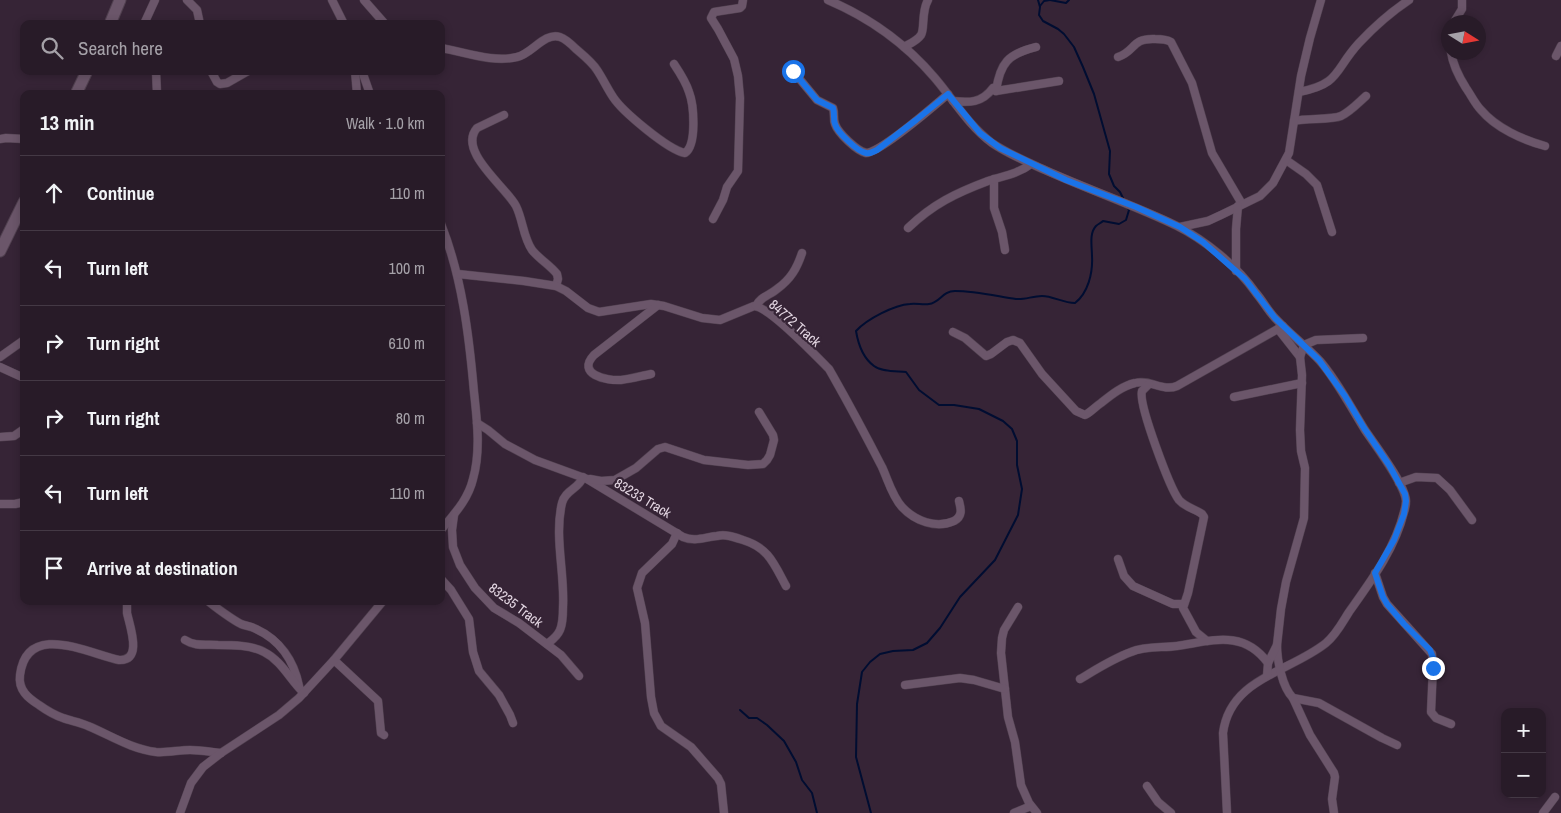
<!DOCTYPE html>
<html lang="en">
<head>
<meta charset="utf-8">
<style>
	body { margin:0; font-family:"Archivo Narrow",sans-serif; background:#342834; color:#f1f3f6 }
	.controls { position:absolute; right:15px; bottom:15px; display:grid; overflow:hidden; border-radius:10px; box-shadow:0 2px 8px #0003 }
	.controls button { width:45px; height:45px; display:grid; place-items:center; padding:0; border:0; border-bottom:1px solid #443945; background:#281b28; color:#f1f3f6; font:25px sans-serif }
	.compass { position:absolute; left:1441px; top:15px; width:45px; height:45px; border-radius:50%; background:#281b28; box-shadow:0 2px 8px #0003; rotate:101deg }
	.stop { position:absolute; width:15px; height:15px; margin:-11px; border:4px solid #1a73e8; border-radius:50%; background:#fff }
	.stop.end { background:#1a73e8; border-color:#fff; box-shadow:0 1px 5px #0008 }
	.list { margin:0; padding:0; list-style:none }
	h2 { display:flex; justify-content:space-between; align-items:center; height:65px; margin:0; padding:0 20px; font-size:21px }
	h2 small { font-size:16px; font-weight:400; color:#a5a1a8 }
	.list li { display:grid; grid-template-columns:32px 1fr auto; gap:15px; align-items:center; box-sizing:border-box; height:75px; padding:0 20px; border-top:1px solid #443945 }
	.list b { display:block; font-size:19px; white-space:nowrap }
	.list em { font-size:16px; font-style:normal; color:#a5a1a8 }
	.icon { flex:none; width:28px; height:28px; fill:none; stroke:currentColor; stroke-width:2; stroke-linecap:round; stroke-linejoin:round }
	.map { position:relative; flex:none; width:1561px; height:813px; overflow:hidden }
	.search { position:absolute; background:#281b28; box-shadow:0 2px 8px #0003; left:20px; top:20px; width:425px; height:55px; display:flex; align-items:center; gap:12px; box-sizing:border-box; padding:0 18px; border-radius:10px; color:#a5a1a8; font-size:19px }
	.panel { position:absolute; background:#281b28; box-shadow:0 2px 8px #0003; left:20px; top:90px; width:425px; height:515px; border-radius:10px }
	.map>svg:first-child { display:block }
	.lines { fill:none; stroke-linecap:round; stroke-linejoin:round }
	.stream { stroke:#000d31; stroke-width:2 }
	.street-casing { stroke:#514150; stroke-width:9 }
	.secondary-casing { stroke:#514150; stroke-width:13 }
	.street { stroke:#6b566a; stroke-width:8 }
	.secondary { stroke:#6b566a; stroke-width:11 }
	.route { stroke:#1a73e8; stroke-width:6 }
	.labels { text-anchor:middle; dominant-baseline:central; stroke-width:4.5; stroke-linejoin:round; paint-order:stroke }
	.street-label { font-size:14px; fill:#e4d7e3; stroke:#362436 }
</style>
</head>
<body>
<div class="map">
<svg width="1561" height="813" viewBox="0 0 1561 813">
	<rect width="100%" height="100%" fill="#362436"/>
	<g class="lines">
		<g class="stream">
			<path d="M1038,0L1040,7L1039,15L1043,21L1058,29L1064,34L1074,47L1083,67L1094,94L1110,151L1109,174L1114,186L1120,192L1124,200"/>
			<path d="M1050,0L1066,3L1069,0"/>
			<path d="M1040,6L1044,1L1050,0"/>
			<path d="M740,710L749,718H757L767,725L784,741L796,762L802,780L812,793L817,813"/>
			<path d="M871,813L856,757L857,704L862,672L870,662L880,654L893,651L913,650L927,643L940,628L960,597L995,560L1018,515L1022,489L1017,465V441L1012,429L1003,421L979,409L954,405H939L919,390L906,372C896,371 882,372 874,366C863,358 858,343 856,331C867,319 894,305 910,304C916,303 923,305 929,304C940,303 942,291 955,291C975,291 996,296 1016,299C1024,300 1033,296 1042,296C1053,296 1063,303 1075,303C1088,293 1093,273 1092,256C1092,247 1089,233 1096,226C1098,224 1101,223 1103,221L1119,224L1126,220L1129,210L1127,207"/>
		</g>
		<defs>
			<g id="street">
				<path d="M187,0L197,10L200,24"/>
				<path d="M332,0L344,24"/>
				<path d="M364,0L385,24"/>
				<path d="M828,0C868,17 905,43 934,77C953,99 968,125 992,143C1008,154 1027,162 1045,170C1089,190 1134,205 1177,226C1205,240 1238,267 1256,293C1263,301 1268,311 1276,319C1290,334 1306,346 1320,361C1338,382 1350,406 1365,430C1375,445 1405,484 1406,501C1406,504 1405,509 1404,512C1395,549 1371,581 1349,612C1342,623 1336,635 1326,643C1290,672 1230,678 1223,733L1227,813"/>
				<path d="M1454,22L1462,9V0"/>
				<path d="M144,24L155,0"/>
				<path d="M904,47C909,44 917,41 921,35C925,29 921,12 928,0"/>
				<path d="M441,48C465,52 493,63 517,57C532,54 544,32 560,37C566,39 571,44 576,49C583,55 592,62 597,70C603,79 607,88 613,97C622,111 668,150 685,153C697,145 694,105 689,92C686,82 680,73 674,64"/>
				<path d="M1451,52C1453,66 1459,77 1466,88C1471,95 1475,104 1481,110C1496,128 1523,140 1545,146"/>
				<path d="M1556,56L1561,46"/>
				<path d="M1118,57C1136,51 1131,38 1155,39C1161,39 1166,39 1171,42L1192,83L1212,153L1242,204"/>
				<path d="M156,71L157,94"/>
				<path d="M211,71L217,82L220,84L227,83L248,71"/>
				<path d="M355,71L357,94"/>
				<path d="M362,71L370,94"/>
				<path d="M793,71L817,100L833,108C835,114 833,119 835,124C838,133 857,151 866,153C881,152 934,106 948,94"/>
				<path d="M996,91L1059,81"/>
				<path d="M1299,92C1341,84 1334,70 1359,43C1374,27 1391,12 1409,0"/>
				<path d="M953,101C969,103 982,103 993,88L996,91C1000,63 1008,54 1036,47"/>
				<path d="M504,115L477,128C457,151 506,187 516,206C523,220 523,237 532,250C539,259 550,265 557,274L558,279L556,286"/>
				<path d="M1294,121C1307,118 1331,120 1341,116C1351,111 1358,103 1366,96"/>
				<path d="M0,139L6,138L24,139"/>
				<path d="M1286,160L1306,174L1317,185L1332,232"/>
				<path d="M994,179V208L1002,232L1005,250"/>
				<path d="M713,219L723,200L727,187L738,171L740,98L738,76L734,59L718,29L711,18L714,12L740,8L742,6L743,0"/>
				<path d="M441,224C462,277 469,335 474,392C477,420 481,451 473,479C468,500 454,514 441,530"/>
				<path d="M1180,227L1208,221L1221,215L1260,196L1273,183L1289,153L1301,76L1310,38L1321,0"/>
				<path d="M908,228C933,204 956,193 988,181C1003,176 1018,174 1031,164"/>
				<path d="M1236,271V229L1238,206"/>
				<path d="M458,274L524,281L556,286L566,291L588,308L599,312L651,304L664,306L702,318L720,320L754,306C770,307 816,356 829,369L833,376C850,406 866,436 882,467C888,480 892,496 902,507C915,521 936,529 954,521C963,516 961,509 959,501"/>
				<path d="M756,306C760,297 770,295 777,289C791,279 797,268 802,253"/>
				<path d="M1278,329L1300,357"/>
				<path d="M953,332L965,338L986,356L991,354L1007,342L1013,340L1020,343L1042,374L1076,411L1085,415C1091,412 1095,407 1101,403C1111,395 1122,386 1135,383C1150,379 1163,392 1177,386L1283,326"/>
				<path d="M0,357L24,340"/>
				<path d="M0,367L24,378"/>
				<path d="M651,374C641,376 631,379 621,380C606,381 576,374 594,355L658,305"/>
				<path d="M1149,384L1142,391C1138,404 1170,488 1179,500C1185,507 1195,509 1202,514L1204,517L1188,593L1183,608L1196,632L1207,641"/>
				<path d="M1234,397L1302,383"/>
				<path d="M477,423L488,430L505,444L522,453L535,460L587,479L683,537C695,542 705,537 717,536C726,534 734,537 743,540C769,548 774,564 786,586"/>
				<path d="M0,437L14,436L24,429"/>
				<path d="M590,479L601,481L615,480L636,468L658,449L665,447L704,460L748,465L763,464L767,460L770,455L774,440L773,435L759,412"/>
				<path d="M1399,483L1416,477L1437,478L1450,490L1472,520"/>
				<path d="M0,504H15L24,502"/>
				<path d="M454,515L452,530L453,547L460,565L475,588L494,608L519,623L561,655L579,676"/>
				<path d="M677,533L672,544L642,573L637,588L645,623L651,697L654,713L661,726L691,747L718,778L721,784L724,813"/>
				<path d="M1118,559L1124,576L1133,586L1173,604H1184"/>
				<path d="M1375,573L1383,597L1387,604L1432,654L1433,667L1431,712L1436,718L1451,724"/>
				<path d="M441,579L451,590L469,619L473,652L479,671L499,695L510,715L513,723"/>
				<path d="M127,601C127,605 127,609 127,613C130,627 143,661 119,660C87,653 27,621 20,675C18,690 28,698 39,705C46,710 54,715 63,718C71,721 80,722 88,726C110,735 131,749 156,752C167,753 179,750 190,750C200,750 211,752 221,753"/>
				<path d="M208,601C215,607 233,620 241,624C246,626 251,626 256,629C280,640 294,661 299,686"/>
				<path d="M1018,607L1004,630L1002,638L1001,653L1008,717L1015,742L1021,785L1029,803L1037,813"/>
				<path d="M185,640C196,647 205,644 218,645C232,645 251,645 264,652C282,661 290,680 304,693"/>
				<path d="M547,644C552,640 557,637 560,630C563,623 563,615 563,607C565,574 554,536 562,503C565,490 579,489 583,477"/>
				<path d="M1277,645C1277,660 1282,687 1293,698L1319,703L1382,738L1397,745"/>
				<path d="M334,660L378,701L381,733L384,735"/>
				<path d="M1267,676L1268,663L1277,645L1281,609L1286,582L1304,518L1305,468L1301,451L1300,430L1302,375L1300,357L1304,345L1316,340L1363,338"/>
				<path d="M1080,679C1097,669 1112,659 1131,652C1145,646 1162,648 1177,646C1212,641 1243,629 1268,663"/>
				<path d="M905,685L960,678L974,680L1005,689"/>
				<path d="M1293,698L1310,735L1334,773L1335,777L1332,799L1334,813"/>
				<path d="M1147,786L1158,802L1171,813"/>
				<path d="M180,813L191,783L203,767L221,753L279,715L299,698L334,660L383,601"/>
				<path d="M1014,813L1031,806"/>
				<path d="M1543,813L1555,797"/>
			</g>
			<g id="secondary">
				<path d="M110,24L120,0"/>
				<path d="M76,94L87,71"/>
				<path d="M0,251L24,202"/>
			</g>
		</defs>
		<use href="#street" class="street-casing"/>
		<use href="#secondary" class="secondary-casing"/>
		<use href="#street" class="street"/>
		<use href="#secondary" class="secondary"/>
	</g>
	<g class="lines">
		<path class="route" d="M793,71L817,100L833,108C835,114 833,119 835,124C837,132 858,152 866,153C870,154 873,152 877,150L916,120L948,94L980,133L1000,148L1066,180L1136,207L1180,227L1203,242L1245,279L1275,318L1319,360L1345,396L1364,428L1389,465L1405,494L1406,501L1404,514L1394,540L1375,573L1383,597L1387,604L1404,624L1430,650L1434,660L1433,668"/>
	</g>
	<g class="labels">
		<g class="street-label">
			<text transform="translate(795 323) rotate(41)">84772 Track</text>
			<text transform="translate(643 498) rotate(31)">83233 Track</text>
			<text transform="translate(516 605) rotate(37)">83235 Track</text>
		</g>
	</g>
</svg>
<div class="controls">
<button>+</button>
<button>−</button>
</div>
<svg class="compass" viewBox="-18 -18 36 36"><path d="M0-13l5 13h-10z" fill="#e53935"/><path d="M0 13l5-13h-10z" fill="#a5a1a8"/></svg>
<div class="stop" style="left:793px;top:71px"></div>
<div class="stop end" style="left:1433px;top:668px"></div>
<div class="search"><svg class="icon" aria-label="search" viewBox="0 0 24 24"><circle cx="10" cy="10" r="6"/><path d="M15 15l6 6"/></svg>Search here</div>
<section class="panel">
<h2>13 min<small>Walk · 1.0 km</small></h2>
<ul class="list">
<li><svg class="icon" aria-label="ahead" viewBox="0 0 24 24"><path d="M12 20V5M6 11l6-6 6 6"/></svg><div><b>Continue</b></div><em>110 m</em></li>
<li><svg class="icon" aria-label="left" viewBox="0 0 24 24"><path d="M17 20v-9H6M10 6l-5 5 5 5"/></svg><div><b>Turn left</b></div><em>100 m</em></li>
<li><svg class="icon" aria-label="right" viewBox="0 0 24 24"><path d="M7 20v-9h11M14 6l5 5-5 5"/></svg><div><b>Turn right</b></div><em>610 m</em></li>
<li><svg class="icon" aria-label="right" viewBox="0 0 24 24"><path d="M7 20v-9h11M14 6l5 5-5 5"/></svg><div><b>Turn right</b></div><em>80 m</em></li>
<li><svg class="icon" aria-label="left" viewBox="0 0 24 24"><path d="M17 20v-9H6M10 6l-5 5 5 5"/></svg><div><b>Turn left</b></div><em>110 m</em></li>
<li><svg class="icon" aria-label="arrive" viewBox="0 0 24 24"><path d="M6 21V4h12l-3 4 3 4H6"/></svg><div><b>Arrive at destination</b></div></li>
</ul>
</section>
</div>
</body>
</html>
